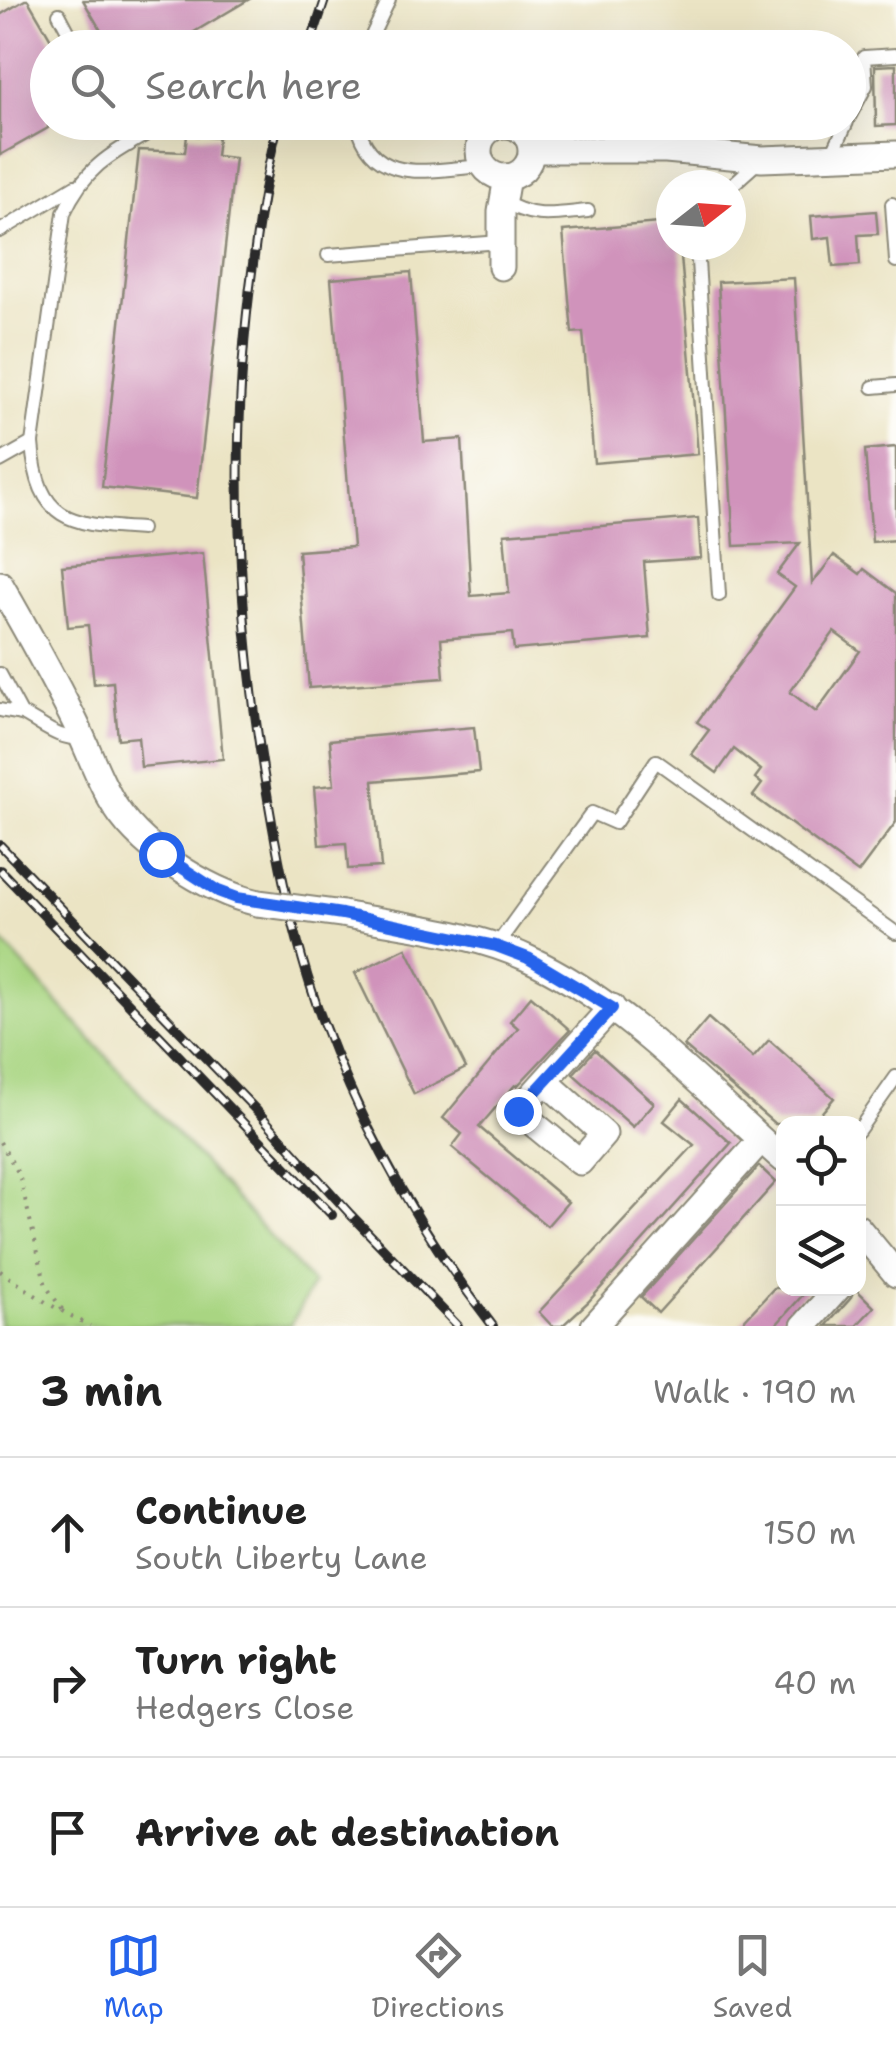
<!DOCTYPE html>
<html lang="en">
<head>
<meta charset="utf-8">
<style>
	body { margin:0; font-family:"Shantell Sans",sans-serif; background:#f6f6f6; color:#222 }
	.controls { position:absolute; right:30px; bottom:30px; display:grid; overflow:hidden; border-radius:20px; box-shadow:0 10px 40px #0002 }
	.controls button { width:90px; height:90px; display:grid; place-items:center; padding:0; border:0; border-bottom:2px solid #e0e0e0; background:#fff; color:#222; font:50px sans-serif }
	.compass { position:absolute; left:656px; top:170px; width:90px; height:90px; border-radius:50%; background:#fff; box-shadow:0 10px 40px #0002; rotate:73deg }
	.stop { position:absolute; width:30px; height:30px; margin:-22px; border:8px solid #2563eb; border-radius:50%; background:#fff }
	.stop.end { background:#2563eb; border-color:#fff; box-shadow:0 2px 10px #0008 }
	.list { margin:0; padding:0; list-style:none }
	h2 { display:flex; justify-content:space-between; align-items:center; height:130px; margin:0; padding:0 40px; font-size:42px }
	h2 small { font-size:32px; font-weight:400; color:#767676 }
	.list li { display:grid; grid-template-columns:65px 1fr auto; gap:30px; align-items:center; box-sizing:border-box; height:150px; padding:0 40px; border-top:2px solid #e0e0e0 }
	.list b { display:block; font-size:38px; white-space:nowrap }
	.list p { margin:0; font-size:32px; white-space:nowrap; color:#767676 }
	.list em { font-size:32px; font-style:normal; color:#767676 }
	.icon { flex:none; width:55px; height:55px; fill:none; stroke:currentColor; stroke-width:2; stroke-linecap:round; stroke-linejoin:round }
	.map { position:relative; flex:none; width:896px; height:1326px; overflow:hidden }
	.search { position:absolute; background:#fff; box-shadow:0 10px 40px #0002; left:30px; right:30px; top:30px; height:110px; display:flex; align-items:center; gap:25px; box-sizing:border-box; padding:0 35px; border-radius:55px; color:#767676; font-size:38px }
	.sheet { height:580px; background:#fff }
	nav { display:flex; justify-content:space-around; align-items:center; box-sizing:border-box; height:140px; border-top:2px solid #e0e0e0; background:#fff; font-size:28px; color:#767676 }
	nav a { display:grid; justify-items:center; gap:5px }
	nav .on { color:#2563eb }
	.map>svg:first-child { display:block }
	.green { fill:#a9d582; stroke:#6a8056; stroke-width:2.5 }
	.building { fill:#d093bb; fill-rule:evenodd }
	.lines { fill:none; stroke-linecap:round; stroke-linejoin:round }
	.lane-casing { stroke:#8b8878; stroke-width:16 }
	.street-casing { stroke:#8b8878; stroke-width:29 }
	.path { stroke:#8b8878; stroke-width:4; stroke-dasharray:2.5 8; stroke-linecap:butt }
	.lane { stroke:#fff; stroke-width:12 }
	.street { stroke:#fff; stroke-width:25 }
	.rail-casing { stroke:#2b2b2b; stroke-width:10 }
	.rail { stroke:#fdfcf7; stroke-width:6; stroke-dasharray:19; stroke-linecap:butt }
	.street-bridge-casing { stroke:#8b8878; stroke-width:29; stroke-linecap:butt }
	.street-bridge { stroke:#fff; stroke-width:25 }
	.route { stroke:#2563eb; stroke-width:12 }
</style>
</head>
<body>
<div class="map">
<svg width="896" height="1326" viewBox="0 0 896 1326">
	<rect width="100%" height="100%" fill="#fdfcf7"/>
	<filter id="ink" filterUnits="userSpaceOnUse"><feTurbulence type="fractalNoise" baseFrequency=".01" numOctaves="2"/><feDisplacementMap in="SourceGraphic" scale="20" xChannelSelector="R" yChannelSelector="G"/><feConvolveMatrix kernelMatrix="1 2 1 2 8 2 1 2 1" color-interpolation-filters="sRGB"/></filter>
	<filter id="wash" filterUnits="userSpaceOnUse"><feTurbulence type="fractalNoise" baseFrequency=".0048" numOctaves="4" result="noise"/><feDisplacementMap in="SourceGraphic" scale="40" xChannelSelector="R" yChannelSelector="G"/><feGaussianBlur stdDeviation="2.25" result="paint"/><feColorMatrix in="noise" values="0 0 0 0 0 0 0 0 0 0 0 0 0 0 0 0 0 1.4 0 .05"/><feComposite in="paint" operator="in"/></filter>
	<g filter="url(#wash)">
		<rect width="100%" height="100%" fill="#ebe4c4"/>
		<path class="green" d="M0,939L313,1284L290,1326H0Z"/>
		<g id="blocks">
			<g class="building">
				<path d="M25,0H28L56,48H48V128L0,155V15Z"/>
				<path d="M83,0H248L167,48H111Z"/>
				<path d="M896,65V125L876,126L875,66Z"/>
				<path d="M187,135L218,138L216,156L235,158L197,498L102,487L139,150L185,152Z"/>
				<path d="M876,211L878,234L858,235L860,265L833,267L830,237L813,239L811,216Z"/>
				<path d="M671,222V245H680L698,454L594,463L583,332L572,333L563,231Z"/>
				<path d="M411,272L424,442L462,439L471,596L509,593L504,534L698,518L701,558L644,562L650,638L514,650L512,633L441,639L444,678L309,688L298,551L353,547L331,279Z"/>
				<path d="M794,278L812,584L834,555L860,574L864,569L896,593V822L858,873L753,796L762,784L755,778L761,770L734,749L717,773L691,754L709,730L697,722L795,587L777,574L800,543L734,546L718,282ZM834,632L860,651L816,712L790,692Z"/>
				<path d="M896,447V540L872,542L865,450Z"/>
				<path d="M203,553L223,759L141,767L138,737L118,739L113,682L94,684L88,625L68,627L62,566Z"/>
				<path d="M474,727L479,772L373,781L381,867L348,869L346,843L319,845L314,787L334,785L330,740Z"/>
				<path d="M406,948L466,1068L414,1094L355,973Z"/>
				<path d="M531,996L570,1030L517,1086L515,1085L479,1127L568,1202L547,1226L452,1147L462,1134L443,1118L518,1028L510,1021Z"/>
				<path d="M708,1018L753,1058L769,1040L834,1098L812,1124H775L684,1046Z"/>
				<path d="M595,1050L654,1103L633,1127L573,1074Z"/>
				<path d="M682,1099L731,1143L588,1302L562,1326H552L539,1312L694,1145L664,1121Z"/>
				<path d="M759,1166L776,1182L658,1313L641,1297Z"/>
				<path d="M774,1288H809L775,1326H739Z"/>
				<path d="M855,1288L874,1307L856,1326H826L850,1299Z"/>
			</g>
		</g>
	</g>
	<g filter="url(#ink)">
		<use href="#blocks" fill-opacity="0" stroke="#8b8878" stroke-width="2.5"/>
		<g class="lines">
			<defs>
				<g id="lane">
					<path d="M59,14L77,48"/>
					<path d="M366,48L389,0"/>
					<path d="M848,119L866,86L864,57L896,55"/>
					<path d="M117,122L129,145"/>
					<path d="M357,122C372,188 432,169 483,166"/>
					<path d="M831,156L847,122"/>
					<path d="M731,186L760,160"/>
					<path d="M503,201C533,220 554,214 588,211"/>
					<path d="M892,204L896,261"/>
					<path d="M0,231L75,186"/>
					<path d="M697,245L719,595"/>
					<path d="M328,255L501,242"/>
					<path d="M873,387L896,385"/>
					<path d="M0,461L32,443"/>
					<path d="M141,529C72,524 38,524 32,443L64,213C88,160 120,150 168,122"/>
					<path d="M0,674L21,713"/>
					<path d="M0,710C8,712 17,712 24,715C45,726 58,740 83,738"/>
					<path d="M496,946L592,813L615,823L656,761L896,933"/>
					<path d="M858,1131L896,1077"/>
				</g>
				<g id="street">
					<circle cx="505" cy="151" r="26"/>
					<path d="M532,150H666L762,159L896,154"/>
					<path d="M501,267V212L507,177"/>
					<path d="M0,584C26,629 51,674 74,720C87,746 96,773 110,798C136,846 206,891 258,903"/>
					<path d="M342,914C402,926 471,932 527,958C624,1002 705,1090 784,1160"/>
					<path d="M545,1081L604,1134L580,1162L518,1111L612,1007"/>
					<path d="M858,1228L896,1274"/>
					<path d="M594,1326L761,1140"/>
					<path d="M804,1326L838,1288"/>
				</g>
			</defs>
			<use href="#lane" class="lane-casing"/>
			<use href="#street" class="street-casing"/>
			<g class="path">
				<path d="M0,1142L19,1174L46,1286L64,1312"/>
				<path d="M0,1271L47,1303L90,1326"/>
			</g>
			<use href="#lane" class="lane"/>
			<use href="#street" class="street"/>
			<defs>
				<g id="rail">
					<path d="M309,48L325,0"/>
					<path d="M279,122C266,168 259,217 253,264C229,435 236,604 264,775C277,856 293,940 321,1017C363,1130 419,1231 493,1326"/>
					<path d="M0,845L257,1111L350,1214L458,1326"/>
					<path d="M0,870L332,1215"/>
				</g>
			</defs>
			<use href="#rail" class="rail-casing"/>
			<use href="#rail" class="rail"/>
			<defs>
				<path id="street-bridge" d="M258,903L342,914"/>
			</defs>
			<use href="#street-bridge" class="street-bridge-casing"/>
			<use href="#street-bridge" class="street-bridge"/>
		</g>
	</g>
	<g class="lines" filter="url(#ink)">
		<path class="route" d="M161,854L218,891L237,898L342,914L496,946L528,958L612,1008L518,1111"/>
	</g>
</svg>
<div class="controls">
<button><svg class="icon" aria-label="locate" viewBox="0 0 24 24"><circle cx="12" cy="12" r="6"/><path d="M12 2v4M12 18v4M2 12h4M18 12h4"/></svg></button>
<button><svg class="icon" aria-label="layers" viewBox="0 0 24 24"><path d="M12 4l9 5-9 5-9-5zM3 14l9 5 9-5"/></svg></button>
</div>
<svg class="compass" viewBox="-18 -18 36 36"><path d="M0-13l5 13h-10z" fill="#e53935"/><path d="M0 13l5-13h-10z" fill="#767676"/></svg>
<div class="stop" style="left:161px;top:854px"></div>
<div class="stop end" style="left:518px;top:1111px"></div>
<div class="search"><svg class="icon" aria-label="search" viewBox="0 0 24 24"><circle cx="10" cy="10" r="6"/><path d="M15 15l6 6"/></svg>Search here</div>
</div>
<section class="sheet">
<h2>3 min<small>Walk · 190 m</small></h2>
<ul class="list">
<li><svg class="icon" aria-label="ahead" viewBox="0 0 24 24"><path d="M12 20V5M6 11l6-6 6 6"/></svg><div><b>Continue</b><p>South Liberty Lane</p></div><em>150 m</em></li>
<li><svg class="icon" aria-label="right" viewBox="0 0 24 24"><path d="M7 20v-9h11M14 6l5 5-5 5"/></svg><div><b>Turn right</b><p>Hedgers Close</p></div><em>40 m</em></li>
<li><svg class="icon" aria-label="arrive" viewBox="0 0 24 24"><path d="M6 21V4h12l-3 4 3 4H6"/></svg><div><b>Arrive at destination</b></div></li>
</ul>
</section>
<nav>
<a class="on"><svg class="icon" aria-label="map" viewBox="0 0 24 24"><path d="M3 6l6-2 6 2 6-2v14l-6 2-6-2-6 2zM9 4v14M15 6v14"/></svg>Map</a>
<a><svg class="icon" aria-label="directions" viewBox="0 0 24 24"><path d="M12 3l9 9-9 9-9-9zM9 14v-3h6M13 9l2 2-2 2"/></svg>Directions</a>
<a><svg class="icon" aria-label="saved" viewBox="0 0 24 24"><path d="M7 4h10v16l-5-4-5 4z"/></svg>Saved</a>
</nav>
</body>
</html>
